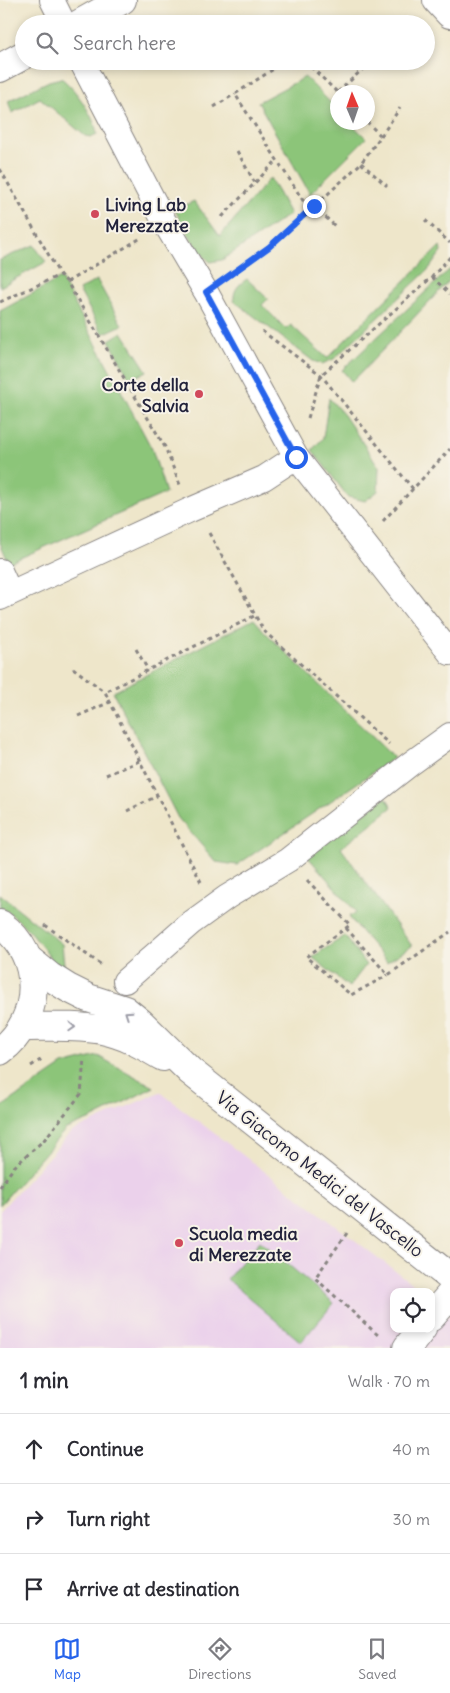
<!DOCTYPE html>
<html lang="en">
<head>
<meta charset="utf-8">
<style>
	body { margin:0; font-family:Delius,sans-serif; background:#f7f7f7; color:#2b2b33 }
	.controls { position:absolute; right:15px; bottom:15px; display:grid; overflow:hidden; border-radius:10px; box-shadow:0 2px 8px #0003 }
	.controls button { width:45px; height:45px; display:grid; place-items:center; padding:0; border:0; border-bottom:1px solid #e1e1e2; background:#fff; color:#2b2b33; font:25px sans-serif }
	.compass { position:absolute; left:330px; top:85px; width:45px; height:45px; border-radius:50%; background:#fff; box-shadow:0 2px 8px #0003; rotate:358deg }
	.stop { position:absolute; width:15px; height:15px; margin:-11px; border:4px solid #2563eb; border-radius:50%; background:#fff }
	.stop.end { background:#2563eb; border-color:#fff; box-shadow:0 1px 5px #0008 }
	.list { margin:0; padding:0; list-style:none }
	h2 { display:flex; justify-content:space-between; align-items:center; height:65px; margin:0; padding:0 20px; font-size:21px }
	h2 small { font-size:16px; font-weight:400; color:#7c7c81 }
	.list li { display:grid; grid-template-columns:32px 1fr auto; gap:15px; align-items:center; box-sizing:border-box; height:70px; padding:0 20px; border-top:1px solid #e1e1e2 }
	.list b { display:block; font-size:19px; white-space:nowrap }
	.list em { font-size:16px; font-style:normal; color:#7c7c81 }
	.icon { flex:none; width:28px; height:28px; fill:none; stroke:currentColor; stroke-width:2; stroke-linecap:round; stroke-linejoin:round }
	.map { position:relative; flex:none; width:450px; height:1348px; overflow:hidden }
	.search { position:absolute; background:#fff; box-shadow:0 2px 8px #0003; left:15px; right:15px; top:15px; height:55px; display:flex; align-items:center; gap:12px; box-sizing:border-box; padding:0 18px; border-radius:28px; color:#7c7c81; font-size:19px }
	.sheet { height:275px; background:#fff }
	nav { display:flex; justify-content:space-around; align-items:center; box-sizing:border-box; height:70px; border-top:1px solid #e1e1e2; background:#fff; font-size:14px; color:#7c7c81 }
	nav a { display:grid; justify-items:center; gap:2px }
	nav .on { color:#2563eb }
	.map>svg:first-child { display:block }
	.built { fill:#ebd1eb }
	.green { fill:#8cc579; stroke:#57745a }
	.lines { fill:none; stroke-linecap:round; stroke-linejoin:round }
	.pedestrian-casing { stroke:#888482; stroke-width:26 }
	.minor-casing { stroke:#888482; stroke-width:30 }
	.path { stroke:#888482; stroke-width:3; stroke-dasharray:4 4; stroke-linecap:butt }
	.pedestrian { stroke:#fff; stroke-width:24 }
	.minor { stroke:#fff; stroke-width:28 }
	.oneway { stroke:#9c9ca7 }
	.route { stroke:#2563eb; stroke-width:6 }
	.poi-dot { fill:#d1495b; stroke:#f7f3e8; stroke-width:2 }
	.labels { text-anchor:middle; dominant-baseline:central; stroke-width:4; stroke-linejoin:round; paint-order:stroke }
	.poi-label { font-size:18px; font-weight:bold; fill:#22223b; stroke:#f7f3e8; text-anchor:start }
	.street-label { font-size:18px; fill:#22223b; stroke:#f7f3e8 }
</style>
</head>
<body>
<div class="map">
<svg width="450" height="1348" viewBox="0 0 450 1348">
	<rect width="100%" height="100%" fill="#f7f3e8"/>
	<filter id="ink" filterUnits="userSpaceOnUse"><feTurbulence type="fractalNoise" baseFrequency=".02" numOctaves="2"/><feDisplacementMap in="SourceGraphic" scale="10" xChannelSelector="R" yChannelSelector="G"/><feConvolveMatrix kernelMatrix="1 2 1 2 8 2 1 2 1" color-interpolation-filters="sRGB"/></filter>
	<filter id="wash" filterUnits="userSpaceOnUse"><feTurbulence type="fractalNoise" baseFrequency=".0096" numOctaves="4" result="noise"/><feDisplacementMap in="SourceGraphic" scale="20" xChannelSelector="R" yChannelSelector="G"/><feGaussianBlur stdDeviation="1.12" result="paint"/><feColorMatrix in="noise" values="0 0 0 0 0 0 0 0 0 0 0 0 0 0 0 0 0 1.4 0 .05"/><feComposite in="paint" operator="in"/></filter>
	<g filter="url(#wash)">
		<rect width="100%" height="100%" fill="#eee6ca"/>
		<path class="built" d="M160,1092L423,1292H394V1329H431L450,1314V1348H0V1211L71,1132Z"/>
		<g class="green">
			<path d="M305,77L337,109L338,122L351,123L366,138L310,194L258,102Z"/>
			<path d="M61,78C75,88 95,117 97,134L91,137L85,136L40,98L12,113L8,101L49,81Z"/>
			<path d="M270,178L290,214L222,260L210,262C194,248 185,229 175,210L194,201L220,236Z"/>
			<path d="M34,245L46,262L0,287V260Z"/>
			<path d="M440,246L441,252L429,269L334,359L322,364L313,361L234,301C233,290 238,285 247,279L268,299L262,305L286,329L291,325L327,358Z"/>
			<path d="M450,269V280L352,382L342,370Z"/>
			<path d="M61,278L152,449L166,493L9,563L0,543V311Z"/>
			<path d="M97,280L122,325L103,334L79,290Z"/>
			<path d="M122,332L147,371L130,380L109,340Z"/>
			<path d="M329,398L344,415L379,467L378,491L365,501L348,497L312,450L323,438Z"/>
			<path d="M254,619L264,631L394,758L237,865L216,862L178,818L113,692Z"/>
			<path d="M386,797L392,807L341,848L412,946L387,962L349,917L356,912L307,856Z"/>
			<path d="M0,894L62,944L64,964L60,972C45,950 24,920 0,907Z"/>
			<path d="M345,936L366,965L349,987L312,957Z"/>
			<path d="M98,1056L154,1087L91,1119L66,1129L0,1205V1108L63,1065Z"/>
			<path d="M260,1241L334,1303L301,1342L227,1279Z"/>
		</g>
	</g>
	<g filter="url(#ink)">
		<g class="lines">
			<defs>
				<g id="pedestrian">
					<path d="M52,0L64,24"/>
					<path d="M81,61L165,223L206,292L296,457L450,653"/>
					<path d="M0,571L10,593"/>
					<path d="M0,598L190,510L264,478L296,457"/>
					<path d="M125,981L191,923L227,897L288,860L410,764L450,735"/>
				</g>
				<g id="minor">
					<path d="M437,0L450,14"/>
					<path d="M79,24L122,0"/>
					<path d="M0,68L24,55"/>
					<path d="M0,924C44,955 43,1020 0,1051"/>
					<path d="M28,959L49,976L68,988L88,998L125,1010L141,1023L190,1071L450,1277"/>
					<path d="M23,1027C49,1027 76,1025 102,1030C124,1034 144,1046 163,1057"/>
					<path d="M431,1317L450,1295"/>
					<path d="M407,1348L422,1329"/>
				</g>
			</defs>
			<use href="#pedestrian" class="pedestrian-casing"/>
			<use href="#minor" class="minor-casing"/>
			<g class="path">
				<path d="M298,24L308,17"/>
				<path d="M286,61L235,94L309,210"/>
				<path d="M305,61L338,93"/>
				<path d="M338,92L364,68"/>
				<path d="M214,107L235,94"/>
				<path d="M381,136L400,108"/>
				<path d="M237,151L255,183"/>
				<path d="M361,163L387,186"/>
				<path d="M0,169L60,275L67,282L165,447L180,485"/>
				<path d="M314,206L336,227"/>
				<path d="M222,217L277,160"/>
				<path d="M425,220L450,243"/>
				<path d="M229,276L269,247L299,221L361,163L381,136L367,122"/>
				<path d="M432,277L450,294"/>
				<path d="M67,282L141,238"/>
				<path d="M0,302L60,275"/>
				<path d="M262,331L321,375L413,489"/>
				<path d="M308,418L321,375L432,277L450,257"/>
				<path d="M383,521L450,449"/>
				<path d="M209,533L264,631L389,744"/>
				<path d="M136,649L148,670"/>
				<path d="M73,668L105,692"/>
				<path d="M78,716L110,702"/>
				<path d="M106,775L139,761"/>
				<path d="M127,811L157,796"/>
				<path d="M307,880L350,925L306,957L351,995L388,975"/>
				<path d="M201,882L105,692L254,616"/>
				<path d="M45,925L103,966"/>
				<path d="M346,928L388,975L450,932"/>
				<path d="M31,1066L42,1059"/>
				<path d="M0,1187L14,1167L44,1140L81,1094L84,1058"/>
				<path d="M347,1233L315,1278L379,1336"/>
			</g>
			<use href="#pedestrian" class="pedestrian"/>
			<use href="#minor" class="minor"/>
		</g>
		<defs><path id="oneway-chevron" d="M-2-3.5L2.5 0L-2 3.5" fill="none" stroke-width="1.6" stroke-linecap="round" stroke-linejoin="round" transform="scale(1.25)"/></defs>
		<g class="oneway">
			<use href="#oneway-chevron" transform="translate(128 1014) rotate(-146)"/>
			<use href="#oneway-chevron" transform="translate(72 1027) rotate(3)"/>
		</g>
	</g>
	<g class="lines" filter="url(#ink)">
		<path class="route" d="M296,457L206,292L269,247L314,206"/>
	</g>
	<g class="poi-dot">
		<circle cx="95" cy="214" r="5"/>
		<circle cx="199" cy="394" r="5"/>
		<circle cx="179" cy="1243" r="5"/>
	</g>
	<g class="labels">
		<g class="poi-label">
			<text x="105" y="204">Living Lab<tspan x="105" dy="21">Merezzate</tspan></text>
			<text x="189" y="384" text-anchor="end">Corte della<tspan x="189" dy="21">Salvia</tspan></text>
			<text x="189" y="1233">Scuola media<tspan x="189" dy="21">di Merezzate</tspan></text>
		</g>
		<g class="street-label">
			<text transform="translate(320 1174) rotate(38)">Via Giacomo Medici del Vascello</text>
		</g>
	</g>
</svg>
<div class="controls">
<button><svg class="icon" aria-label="locate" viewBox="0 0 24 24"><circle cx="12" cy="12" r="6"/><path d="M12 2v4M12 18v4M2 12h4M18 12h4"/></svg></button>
</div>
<svg class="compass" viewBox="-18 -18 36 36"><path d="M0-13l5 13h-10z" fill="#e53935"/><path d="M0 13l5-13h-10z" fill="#7c7c81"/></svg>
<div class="stop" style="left:296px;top:457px"></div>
<div class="stop end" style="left:314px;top:206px"></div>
<div class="search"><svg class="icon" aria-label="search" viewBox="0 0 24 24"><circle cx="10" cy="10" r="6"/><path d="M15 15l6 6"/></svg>Search here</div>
</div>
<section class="sheet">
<h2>1 min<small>Walk · 70 m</small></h2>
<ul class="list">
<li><svg class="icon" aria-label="ahead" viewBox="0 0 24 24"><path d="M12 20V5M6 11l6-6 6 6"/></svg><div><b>Continue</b></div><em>40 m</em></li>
<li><svg class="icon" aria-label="right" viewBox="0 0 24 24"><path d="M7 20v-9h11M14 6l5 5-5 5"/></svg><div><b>Turn right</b></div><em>30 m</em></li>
<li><svg class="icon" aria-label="arrive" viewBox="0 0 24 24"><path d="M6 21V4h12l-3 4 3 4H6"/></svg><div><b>Arrive at destination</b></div></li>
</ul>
</section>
<nav>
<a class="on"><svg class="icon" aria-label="map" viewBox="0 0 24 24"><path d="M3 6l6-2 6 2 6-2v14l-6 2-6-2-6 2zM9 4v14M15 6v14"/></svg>Map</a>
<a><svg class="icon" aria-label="directions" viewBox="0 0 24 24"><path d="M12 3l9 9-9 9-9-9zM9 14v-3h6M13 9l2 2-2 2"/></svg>Directions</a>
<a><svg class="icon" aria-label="saved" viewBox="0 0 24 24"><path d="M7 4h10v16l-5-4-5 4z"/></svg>Saved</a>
</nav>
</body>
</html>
